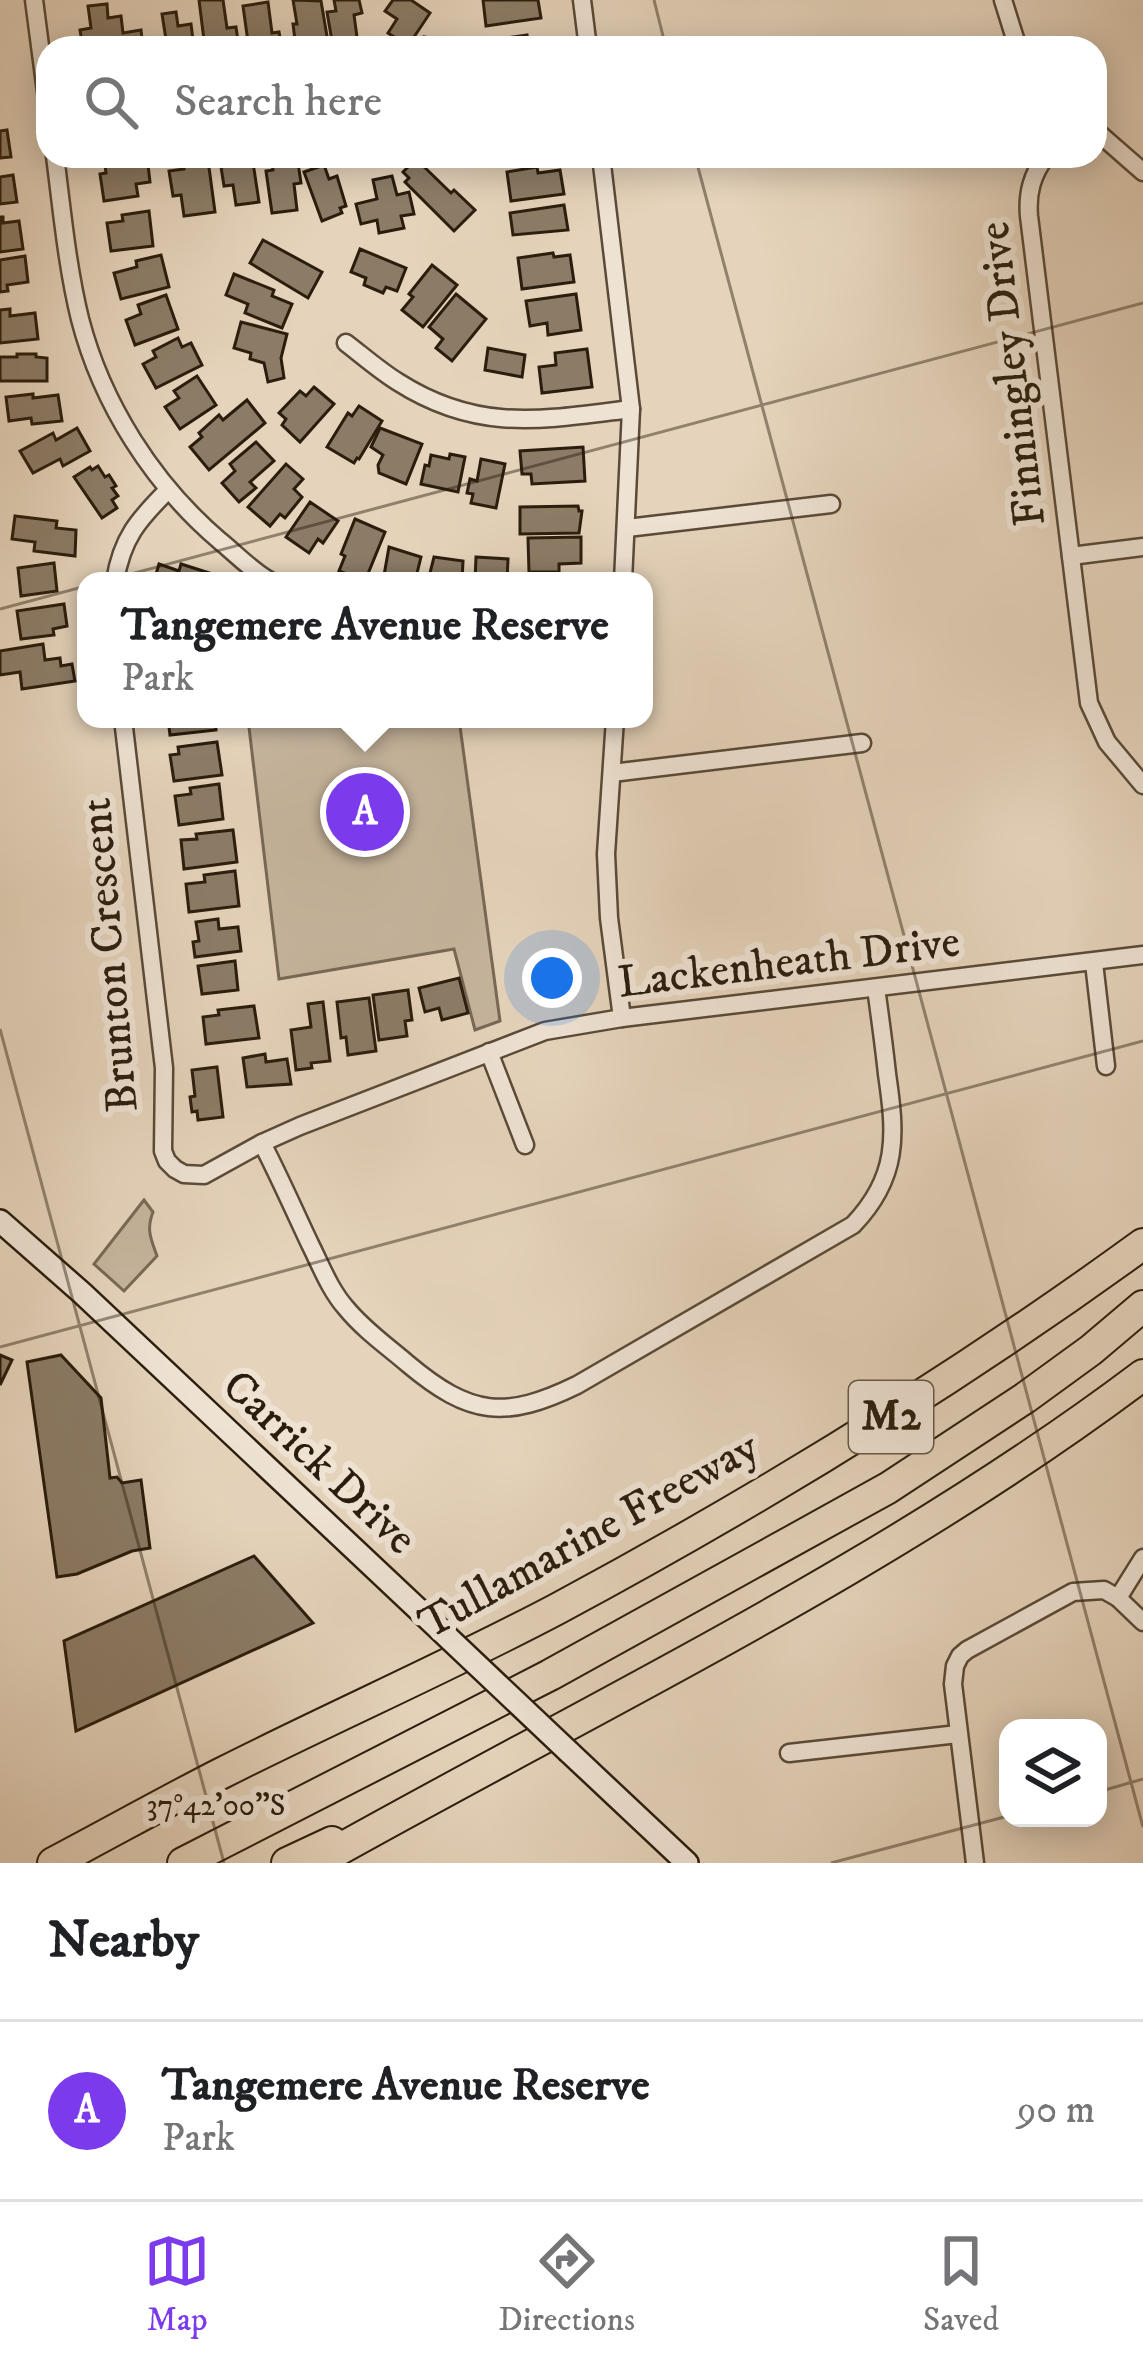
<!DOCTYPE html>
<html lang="en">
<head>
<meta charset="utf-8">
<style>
	body { margin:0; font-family:"IM FELL DW Pica",serif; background:#f6f6f6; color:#202124 }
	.controls { position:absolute; right:36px; bottom:36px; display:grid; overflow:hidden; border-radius:24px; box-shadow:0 6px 30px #0003 }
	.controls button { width:108px; height:108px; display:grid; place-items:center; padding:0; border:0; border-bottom:3px solid #e0e0e0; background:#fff; color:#202124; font:60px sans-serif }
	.you { position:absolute; left:552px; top:978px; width:42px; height:42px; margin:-30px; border:9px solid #fff; border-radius:50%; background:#1a73e8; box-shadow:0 0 0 18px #1a73e833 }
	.badge { display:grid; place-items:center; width:78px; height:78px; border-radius:50%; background:#7c3aed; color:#fff; font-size:39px; font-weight:700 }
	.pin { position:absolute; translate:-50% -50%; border:6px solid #fff; box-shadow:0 3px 12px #0006 }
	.popup { position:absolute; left:77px; top:572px; width:576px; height:156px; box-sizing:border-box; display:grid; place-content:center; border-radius:24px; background:#fff; filter:drop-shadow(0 3px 9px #0005); font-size:39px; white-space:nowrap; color:#757577 }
	.popup b { font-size:45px; color:#202124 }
	.popup::after { content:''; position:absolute; left:50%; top:100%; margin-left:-24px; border:24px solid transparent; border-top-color:#fff }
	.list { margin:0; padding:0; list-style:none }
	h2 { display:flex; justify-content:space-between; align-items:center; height:156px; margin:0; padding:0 48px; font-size:51px }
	h2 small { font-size:39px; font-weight:400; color:#757577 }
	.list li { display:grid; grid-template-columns:78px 1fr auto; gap:36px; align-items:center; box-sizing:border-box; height:180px; padding:0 48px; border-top:3px solid #e0e0e0 }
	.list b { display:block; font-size:45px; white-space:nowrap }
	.list p { margin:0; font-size:39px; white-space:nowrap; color:#757577 }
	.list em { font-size:39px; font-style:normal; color:#757577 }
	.icon { flex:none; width:66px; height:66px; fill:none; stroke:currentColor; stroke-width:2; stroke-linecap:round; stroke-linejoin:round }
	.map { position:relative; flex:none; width:1143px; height:1863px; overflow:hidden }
	.search { position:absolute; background:#fff; box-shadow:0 6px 30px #0003; left:36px; right:36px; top:36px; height:132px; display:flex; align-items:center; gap:30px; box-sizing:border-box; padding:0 42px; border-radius:36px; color:#757577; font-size:45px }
	.sheet { height:336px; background:#fff }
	nav { display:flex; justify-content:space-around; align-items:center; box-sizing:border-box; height:168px; border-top:3px solid #e0e0e0; background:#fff; font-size:33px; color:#757577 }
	nav a { display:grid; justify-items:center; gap:6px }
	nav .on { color:#7c3aed }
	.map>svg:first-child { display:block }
	.green { fill:#c5b49d; stroke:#786855; stroke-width:3 }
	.building { fill:#8c7c67; stroke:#2b1d0d; stroke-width:3 }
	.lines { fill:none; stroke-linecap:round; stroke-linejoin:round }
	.street-casing { stroke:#5a4a38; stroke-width:21 }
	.secondary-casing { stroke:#2b1d0d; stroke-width:26 }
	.highway-casing { stroke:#2b1d0d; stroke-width:34 }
	.street { stroke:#eee2d3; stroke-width:16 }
	.secondary { stroke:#eee2d3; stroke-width:21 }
	.highway { stroke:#e5d3bb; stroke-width:30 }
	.secondary-bridge-casing { stroke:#2b1d0d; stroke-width:26; stroke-linecap:butt }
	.secondary-bridge { stroke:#eee2d3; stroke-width:21 }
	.ticks { fill:none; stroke:#2b1d0d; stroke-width:3; stroke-opacity:0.45 }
	.labels { text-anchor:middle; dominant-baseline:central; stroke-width:12; stroke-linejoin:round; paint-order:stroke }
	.shield { fill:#eee2d3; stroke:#665848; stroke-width:3 }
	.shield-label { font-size:42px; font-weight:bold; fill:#2b1d0d }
	.street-label { font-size:45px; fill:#2b1d0d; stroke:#eee2d3 }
	.ticks-label { font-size:30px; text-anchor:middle; fill:#2b1d0d; stroke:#eee2d3; stroke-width:12; stroke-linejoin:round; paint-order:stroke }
</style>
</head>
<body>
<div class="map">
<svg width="1143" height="1863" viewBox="0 0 1143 1863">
	<rect width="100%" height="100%" fill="#e5d3bb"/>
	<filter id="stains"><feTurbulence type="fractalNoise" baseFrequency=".00167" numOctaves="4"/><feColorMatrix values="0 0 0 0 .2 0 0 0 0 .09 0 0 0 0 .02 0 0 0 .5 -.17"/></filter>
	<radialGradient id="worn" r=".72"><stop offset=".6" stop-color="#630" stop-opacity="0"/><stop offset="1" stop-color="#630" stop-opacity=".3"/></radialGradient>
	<g class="green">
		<path d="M248,719H459L500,1021L475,1030L454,949L279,979Z"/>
		<path d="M144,1200L153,1212C146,1230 151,1239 157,1256L124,1291L94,1264Z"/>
	</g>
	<g class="building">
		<path d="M199,0H223L227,28L236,27L239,48H205Z"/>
		<path d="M293,0L321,1L329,48H301L299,39L295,40L293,24H297Z"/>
		<path d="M334,0H359L362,13L354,15L357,37L332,41L327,12L336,11Z"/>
		<path d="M393,0H411L430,13L408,46L388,33L397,19L385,11Z"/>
		<path d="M483,0H538L541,18L486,26Z"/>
		<path d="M268,2L272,33L279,32L282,48H256L255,41L248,42L243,6Z"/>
		<path d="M107,4L108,18L121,16L123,33L141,30L143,48H83L80,30L91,28L88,6Z"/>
		<path d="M176,12L178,26L191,24L194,48H161L167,46L162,14Z"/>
		<path d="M527,35L528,46L544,44L545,48H472V43Z"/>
		<path d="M424,37L448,41L447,48H422Z"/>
		<path d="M7,130L11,157L0,158V131Z"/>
		<path d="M147,156L150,182L136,184L138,196L104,201L100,174L106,173L104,157Z"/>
		<path d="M229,156H252L259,202L236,205L233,185L224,186L221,167L230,166Z"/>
		<path d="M271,156H297L301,183L294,184L297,210L272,213L266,171L273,170Z"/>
		<path d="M198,157V161L208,160L215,212L184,216L181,195L173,196L169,171L184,169L183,159Z"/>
		<path d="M416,159L451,193L454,190L475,210L454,231L405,182L409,178L403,172Z"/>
		<path d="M324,165L329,179L337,176L346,206L340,208L342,213L322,221L304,172Z"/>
		<path d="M537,167L538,173L560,170L564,194L511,201L507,172Z"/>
		<path d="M13,175L17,202L0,204V177Z"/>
		<path d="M392,176L397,195L409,192L414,214L401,216L404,228L379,233L377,220L361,224L356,204L377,199L373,180Z"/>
		<path d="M564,205L568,230L513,235L510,213Z"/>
		<path d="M149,211L153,246L111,251L107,223L123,221L122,215Z"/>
		<path d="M0,217H3V223L19,221L23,249L0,252Z"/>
		<path d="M263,240L322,272L308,298L250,263Z"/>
		<path d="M360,249L406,268L397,291L386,287L383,293L364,285L366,278L351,272Z"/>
		<path d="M553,253L554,257L570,255L574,282L522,289L518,258Z"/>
		<path d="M161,255L169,287L121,299L114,273L137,267L136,261Z"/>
		<path d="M25,256L28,282L7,285L8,291L0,292V260Z"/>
		<path d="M432,265L457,285L423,327L402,310L413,297L409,294Z"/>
		<path d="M234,274L274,290L272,296L292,304L282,328L245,313L248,304L226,295Z"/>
		<path d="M456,294L486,319L452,361L436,348L443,339L429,327Z"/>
		<path d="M576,294L581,330L548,335L547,323L530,326L526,301Z"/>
		<path d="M166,295L178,329L135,345L126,320L141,314L138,305Z"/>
		<path d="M10,309V316L35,313L38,339L0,343V310Z"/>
		<path d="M241,322L287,334L281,358L284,378L268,382L264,363L250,359L251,353L234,348Z"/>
		<path d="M178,338L182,347L191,343L202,365L156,388L143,364L156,357L153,351Z"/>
		<path d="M488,348L525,355L522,377L485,370Z"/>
		<path d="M587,349L592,387L542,393L539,367L556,365L555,353Z"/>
		<path d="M17,354H36V357L47,358V381H0V357H17Z"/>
		<path d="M197,376L216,405L180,429L165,407L179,398L174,391Z"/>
		<path d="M314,387L334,404L300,442L282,425L286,419L279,413L300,391L306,396Z"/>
		<path d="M33,394V398L58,395L62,421L32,424L31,418L9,421L6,397Z"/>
		<path d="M247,400L265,423L209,470L190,447L202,437L199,433L219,415L223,420Z"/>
		<path d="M359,406L382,421L359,459L357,458L354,463L327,447L348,413L352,416Z"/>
		<path d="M77,428L90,451L63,466L60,459L33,473L20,451L53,433L56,440Z"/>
		<path d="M380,428L422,444L406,484L379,473L378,465L383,455L371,447Z"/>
		<path d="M256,442L274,461L250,482L256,488L239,502L222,483L235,471L230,464Z"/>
		<path d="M583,447L585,481L532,484L531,474H522L520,451Z"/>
		<path d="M450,454L465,457L458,492L421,484L425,465L429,466L431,455L449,459Z"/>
		<path d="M481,459L505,464L496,508L471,503L473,494L467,493L470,479L477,481Z"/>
		<path d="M286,464L303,479L294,489L302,497L285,518L280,514L270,526L248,507Z"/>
		<path d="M98,466L105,477L109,475L116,486L112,488L118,496L112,500L117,508L102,518L74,477L90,467L92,470Z"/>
		<path d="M310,502L338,521L323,543L318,539L309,553L286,537Z"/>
		<path d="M578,506L579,511H582L579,533L520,534V507Z"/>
		<path d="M15,516L57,521L56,528L76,530L75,556L34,551L35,542L12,539Z"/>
		<path d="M355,519L385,532L365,581L339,571L345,556L341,554Z"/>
		<path d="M581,537V563L559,564V572H529L528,538Z"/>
		<path d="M389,547L421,557L415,581H383Z"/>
		<path d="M434,557L463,561L462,581H428Z"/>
		<path d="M476,557L508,559L507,581H475Z"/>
		<path d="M54,563L57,591L21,596L18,568Z"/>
		<path d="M159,564L179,571L181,564L222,577L221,581H154Z"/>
		<path d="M64,604L67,626L53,629L54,635L21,639L17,611Z"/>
		<path d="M43,644L45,660L60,658L61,666L72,664L75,681L22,689L20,672L0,675V651Z"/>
		<path d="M168,719H215L216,730L170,735Z"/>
		<path d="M217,742L222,775L174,781L170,755L179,754L178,747Z"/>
		<path d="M219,784L223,819L179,825L175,796L191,794L190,788Z"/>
		<path d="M233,830L237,862L184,869L181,840L197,839L196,834Z"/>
		<path d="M235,871L239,906L189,912L186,884L205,882L204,875Z"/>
		<path d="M218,919L219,929L238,927L241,951L195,957L193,942L199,941L196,922Z"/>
		<path d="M235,961L238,990L202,994L198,966Z"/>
		<path d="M459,978L468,1013L442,1020L439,1008L425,1012L419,988Z"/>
		<path d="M408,990L412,1020L405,1021L407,1036L379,1040L373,995Z"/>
		<path d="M369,998L376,1051L348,1055L346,1037L341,1038L337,1002Z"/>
		<path d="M323,1002L330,1061L311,1063L312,1068L296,1070L291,1030L311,1027L308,1004Z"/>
		<path d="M254,1006L259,1038L206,1044L203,1017L219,1015L218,1010Z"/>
		<path d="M265,1054L266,1062L287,1059L291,1084L247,1087L243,1058Z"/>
		<path d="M217,1067L223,1117L198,1120L197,1111L192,1112L190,1097L195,1096L192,1070Z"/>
		<path d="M0,1355L12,1360L0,1385Z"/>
		<path d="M61,1355L101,1398L110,1478L117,1477L122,1483L141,1480L150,1548L132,1551L77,1574L57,1577L27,1362Z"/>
		<path d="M254,1556L313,1623L76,1731L64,1641Z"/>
	</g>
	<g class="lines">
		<defs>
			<g id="street">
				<path d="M34,0L48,107"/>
				<path d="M582,0L588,48"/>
				<path d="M1003,0L1018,48"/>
				<path d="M1095,130L1143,172"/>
				<path d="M55,156C62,210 67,266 80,319C102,404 153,484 220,541C236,554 252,571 270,581"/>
				<path d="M601,156L631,409L623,581"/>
				<path d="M1046,156C1032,175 1027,193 1029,216L1089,703L1107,742L1143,785"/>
				<path d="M346,343C363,356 380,371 398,382C478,433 542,420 631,409"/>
				<path d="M627,528L831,504"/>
				<path d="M1071,556L1143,547"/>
				<path d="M115,581C122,538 138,520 168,490"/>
				<path d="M123,719L164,1068L163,1151L167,1161L175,1169L184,1174L204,1175L262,1143L300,1126L545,1031L622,1018L1143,955"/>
				<path d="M615,719L606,854L609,918L622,1018"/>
				<path d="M612,773L862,743"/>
				<path d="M1094,963L1106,1066"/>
				<path d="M489,1052L525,1145"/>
				<path d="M262,1143C279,1176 294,1210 310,1244C321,1266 330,1290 346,1308C364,1330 387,1346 408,1364C470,1416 505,1420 577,1385L853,1225C899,1177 896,1135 887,1074C884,1045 880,1017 876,988"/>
				<path d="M1118,1598L1143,1558"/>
				<path d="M789,1753L958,1734"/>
				<path d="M975,1863L953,1684L955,1666L960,1656L967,1650L1073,1592L1104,1590L1118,1598L1143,1622"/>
			</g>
			<g id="secondary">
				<path d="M0,1221L82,1293L421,1612"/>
				<path d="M569,1752L687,1863"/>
			</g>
			<g id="highway">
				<path d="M53,1863C110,1833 165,1802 222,1773C333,1717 447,1667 557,1609C760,1500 956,1380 1143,1244"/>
				<path d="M183,1863L550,1675L888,1488L1025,1398L1091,1350L1143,1306"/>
				<path d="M287,1863L332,1842"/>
				<path d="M315,1863C594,1706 887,1568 1143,1375"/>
			</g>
		</defs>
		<use href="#street" class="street-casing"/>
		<use href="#secondary" class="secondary-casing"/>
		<use href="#highway" class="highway-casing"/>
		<use href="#street" class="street"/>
		<use href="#secondary" class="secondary"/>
		<use href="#highway" class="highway"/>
		<defs>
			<path id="secondary-bridge" d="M421,1612L569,1752"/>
		</defs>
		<use href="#secondary-bridge" class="secondary-bridge-casing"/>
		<use href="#secondary-bridge" class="secondary-bridge"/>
	</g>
	<path class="ticks" d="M654,0L666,48M695,156L1143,1827M0,609L1143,303M0,1029L224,1863M0,1347L1143,1041M1098,1792L1143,1779M831,1863L1008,1816"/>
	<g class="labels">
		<rect class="shield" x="849" y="1381" width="84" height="72" rx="9"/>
		<g class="shield-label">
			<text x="891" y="1417">M2</text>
		</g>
		<g class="street-label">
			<text transform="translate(1013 374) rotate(-97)">Finningley Drive</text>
			<text transform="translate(110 955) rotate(-95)">Brunton Crescent</text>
			<text transform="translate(789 963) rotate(-7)">Lackenheath Drive</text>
			<text transform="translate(319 1463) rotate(43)">Carrick Drive</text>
			<text transform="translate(589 1536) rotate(-29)">Tullamarine Freeway</text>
		</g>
	</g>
	<g class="ticks-label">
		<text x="216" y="1815">37°42'00"S</text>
	</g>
	<rect width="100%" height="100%" filter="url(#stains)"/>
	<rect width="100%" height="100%" fill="url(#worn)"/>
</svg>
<div class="controls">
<button><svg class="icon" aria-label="layers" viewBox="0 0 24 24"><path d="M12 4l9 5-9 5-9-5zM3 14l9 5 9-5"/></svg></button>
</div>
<div class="you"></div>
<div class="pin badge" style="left:365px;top:812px">A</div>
<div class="popup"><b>Tangemere Avenue Reserve</b>Park</div>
<div class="search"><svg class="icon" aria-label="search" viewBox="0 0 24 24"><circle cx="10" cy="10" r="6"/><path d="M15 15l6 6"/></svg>Search here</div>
</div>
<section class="sheet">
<h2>Nearby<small></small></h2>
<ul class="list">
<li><span class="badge">A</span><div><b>Tangemere Avenue Reserve</b><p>Park</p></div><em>90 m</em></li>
</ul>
</section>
<nav>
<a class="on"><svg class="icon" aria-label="map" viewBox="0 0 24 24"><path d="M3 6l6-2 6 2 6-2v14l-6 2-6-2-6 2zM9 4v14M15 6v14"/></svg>Map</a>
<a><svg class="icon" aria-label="directions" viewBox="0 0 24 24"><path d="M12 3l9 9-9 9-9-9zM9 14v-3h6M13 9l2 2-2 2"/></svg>Directions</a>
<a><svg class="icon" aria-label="saved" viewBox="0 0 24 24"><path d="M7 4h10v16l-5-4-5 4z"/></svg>Saved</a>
</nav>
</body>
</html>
